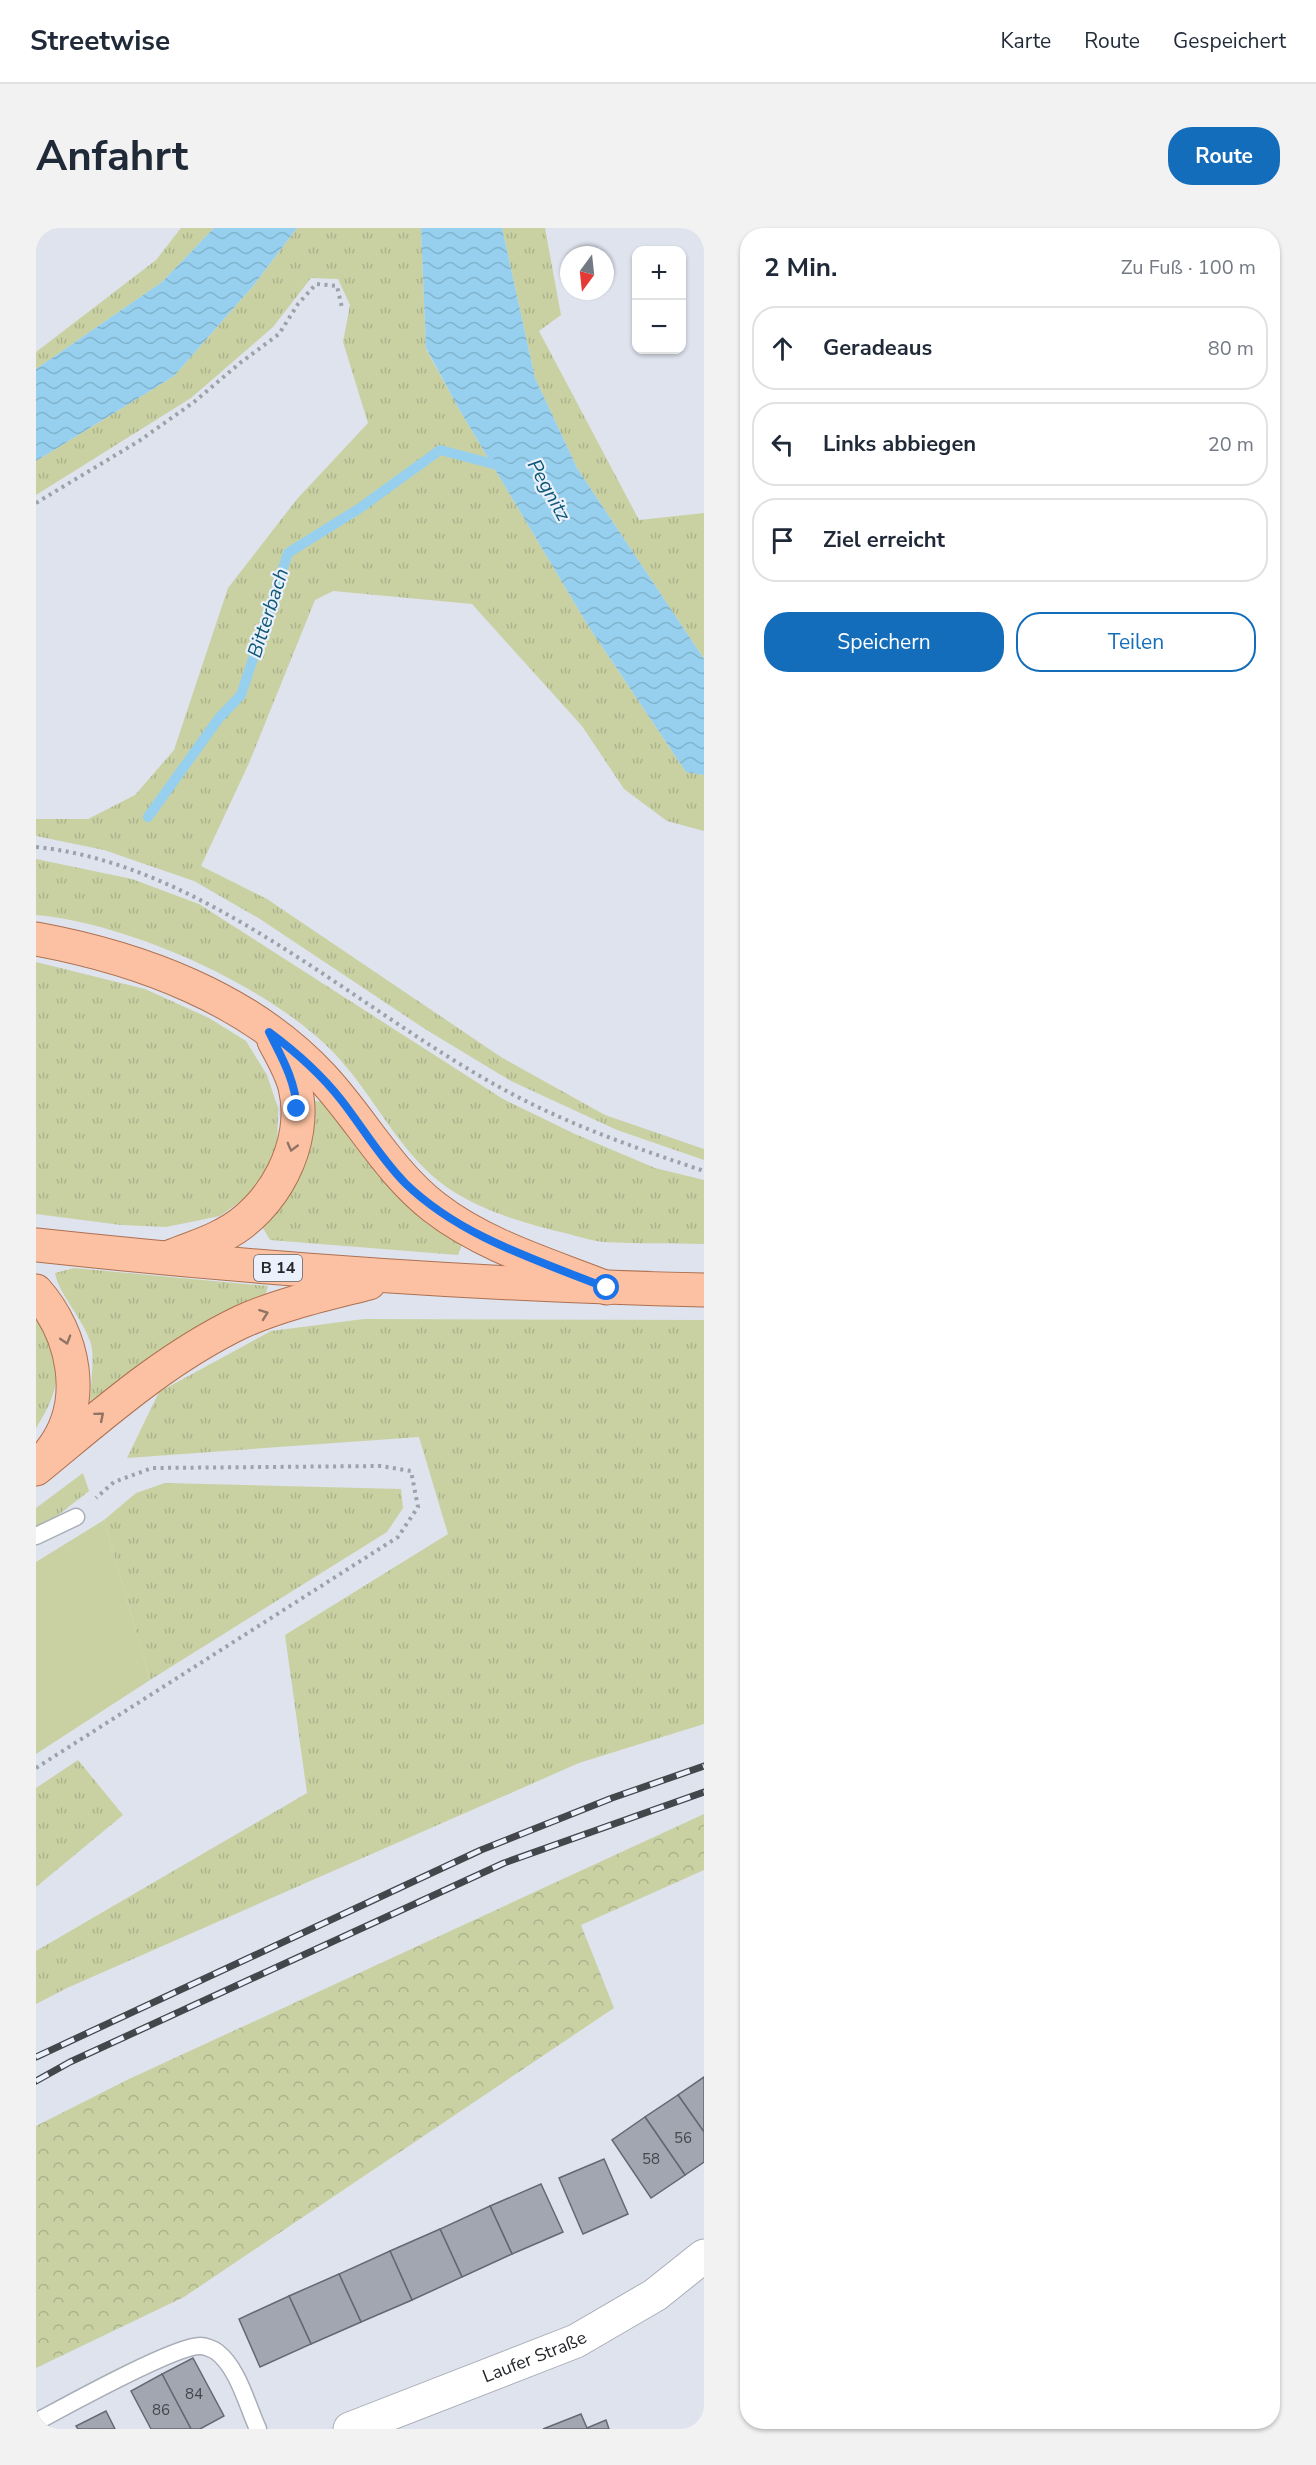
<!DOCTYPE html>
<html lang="de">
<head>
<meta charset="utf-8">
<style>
	body { margin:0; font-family:"Nunito Sans",sans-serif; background:#f2f2f3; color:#1f2937 }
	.controls { position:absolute; right:18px; top:18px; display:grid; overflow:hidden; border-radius:12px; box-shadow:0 2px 4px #0004 }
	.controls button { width:54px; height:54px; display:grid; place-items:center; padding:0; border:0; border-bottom:2px solid #e0e1e3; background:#fff; color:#1f2937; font:30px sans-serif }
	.compass { position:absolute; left:524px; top:18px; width:54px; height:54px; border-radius:50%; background:#fff; box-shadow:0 2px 4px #0004; rotate:195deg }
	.stop { position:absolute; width:18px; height:18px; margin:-14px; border:4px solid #1a73e8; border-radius:50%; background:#fff }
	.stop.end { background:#1a73e8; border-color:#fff; box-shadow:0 2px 6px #0008 }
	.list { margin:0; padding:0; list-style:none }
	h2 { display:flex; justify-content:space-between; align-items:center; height:78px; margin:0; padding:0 24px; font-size:26px }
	h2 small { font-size:20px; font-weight:400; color:#747a83 }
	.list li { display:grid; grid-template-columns:39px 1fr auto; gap:18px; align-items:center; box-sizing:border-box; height:84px; margin:0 12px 12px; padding:0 12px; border:2px solid #e0e1e3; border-radius:24px }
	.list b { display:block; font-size:22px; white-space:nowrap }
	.list em { font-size:20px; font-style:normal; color:#747a83 }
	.actions { display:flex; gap:12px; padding:18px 24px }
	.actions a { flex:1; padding:14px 0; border:2px solid #136dba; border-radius:24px; text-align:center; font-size:21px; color:#136dba }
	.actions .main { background:#136dba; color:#fff }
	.icon { flex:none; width:33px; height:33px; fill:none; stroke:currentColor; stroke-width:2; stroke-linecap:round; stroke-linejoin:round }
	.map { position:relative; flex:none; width:668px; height:2201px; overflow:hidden; border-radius:24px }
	header { display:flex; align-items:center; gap:36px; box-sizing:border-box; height:84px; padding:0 30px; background:#fff; border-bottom:2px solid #e0e1e3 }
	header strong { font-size:28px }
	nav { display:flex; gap:33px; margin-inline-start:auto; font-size:21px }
	.intro { display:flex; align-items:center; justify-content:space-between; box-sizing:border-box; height:144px; padding:0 36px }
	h1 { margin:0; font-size:42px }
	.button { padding:15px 27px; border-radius:24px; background:#136dba; color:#fff; font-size:21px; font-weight:700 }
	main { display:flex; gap:36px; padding:0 36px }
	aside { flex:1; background:#fff; border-radius:24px; box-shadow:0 2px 4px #0004 }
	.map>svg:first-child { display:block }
	.grass { fill:url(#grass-tufts) }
	.forest { fill:url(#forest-crowns) }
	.garden { fill:#c9d1a3 }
	.water { fill:url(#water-waves) }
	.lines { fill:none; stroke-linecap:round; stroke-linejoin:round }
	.stream { stroke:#96d0ee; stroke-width:10 }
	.building { fill:#a1a6b0; stroke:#646872; stroke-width:1.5 }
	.service-casing { stroke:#a8adb8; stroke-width:19 }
	.minor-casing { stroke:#a8adb8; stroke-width:35 }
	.primary-casing { stroke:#ae7050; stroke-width:35 }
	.path { stroke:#9da1a9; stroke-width:4; stroke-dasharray:3 4.5; stroke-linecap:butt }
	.service { stroke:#fff; stroke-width:16 }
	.minor { stroke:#fff; stroke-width:33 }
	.primary { stroke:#fbc1a2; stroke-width:33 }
	.rail-casing { stroke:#43464b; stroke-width:7 }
	.rail { stroke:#ebf1fc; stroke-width:4.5; stroke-dasharray:14; stroke-linecap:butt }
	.oneway { stroke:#907466 }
	.route { stroke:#1a73e8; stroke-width:8 }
	.labels { text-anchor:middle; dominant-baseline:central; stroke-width:4.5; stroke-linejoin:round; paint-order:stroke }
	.number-label { font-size:15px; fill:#44474c }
	.shield { fill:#ebf1fc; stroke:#60646a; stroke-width:1.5 }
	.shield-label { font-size:16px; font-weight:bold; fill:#25272b }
	.street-label { font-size:18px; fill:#25272b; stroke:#ebf1fc }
	.water-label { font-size:20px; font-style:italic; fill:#0e5976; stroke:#ebf1fc }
</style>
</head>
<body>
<header>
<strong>Streetwise</strong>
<nav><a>Karte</a><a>Route</a><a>Gespeichert</a></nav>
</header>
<div class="intro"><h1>Anfahrt</h1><a class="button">Route</a></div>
<main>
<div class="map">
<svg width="668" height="2201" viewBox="0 0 668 2201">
	<defs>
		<pattern id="grass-tufts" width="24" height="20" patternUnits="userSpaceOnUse" patternTransform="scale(1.5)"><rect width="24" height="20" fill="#c9d1a3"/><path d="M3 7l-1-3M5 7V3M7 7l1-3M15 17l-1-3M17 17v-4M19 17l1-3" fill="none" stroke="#acb38c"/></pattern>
		<pattern id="forest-crowns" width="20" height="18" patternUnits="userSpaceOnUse" patternTransform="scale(1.5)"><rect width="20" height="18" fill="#c9d1a3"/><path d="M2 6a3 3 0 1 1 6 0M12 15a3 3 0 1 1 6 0" fill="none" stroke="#acb38c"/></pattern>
		<pattern id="water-waves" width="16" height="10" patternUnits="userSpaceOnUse" patternTransform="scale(1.5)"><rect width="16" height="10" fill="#96d0ee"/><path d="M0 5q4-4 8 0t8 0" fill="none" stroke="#81b3cc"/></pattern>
	</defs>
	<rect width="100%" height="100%" fill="#dee3ee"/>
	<g class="grass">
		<path d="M145,0H178L126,54L0,141V124L120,32Z"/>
		<path d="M261,0H385L390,121L423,181L551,396L650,544L668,547V603L631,593L588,561L546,498L436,376L297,363L279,372L213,535L165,638L231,671L465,829L569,887L668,921V932L581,902L475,853L389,801L224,691L158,653L68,622L0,608V591H52L99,567L138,522L192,360L261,271L332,195L307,114L314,77L302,51L275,50L237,99L155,170L0,267V233L138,148L217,58Z"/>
		<path d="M466,0H509L525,87L503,103L603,292L668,285V431L541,240L499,150Z"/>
		<path d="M0,631L96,651L163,676L467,871L539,906L619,940L668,952V1016C635,1015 601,1016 568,1014C556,1013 544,1009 533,1006C492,996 454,986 418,964C364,930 340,868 297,824C232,757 92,695 0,687Z"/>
		<path d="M0,734L109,761L173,790L210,813L231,847L242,880L241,926L219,963L184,988L130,999L85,997L0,986Z"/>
		<path d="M279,873L290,874L426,1017L422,1027L234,1012L227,1000C266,957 276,930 279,873Z"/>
		<path d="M38,1040L232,1058L228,1072L54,1177C54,1161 59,1130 55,1116C48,1092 22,1065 19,1045Z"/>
		<path d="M0,1083C25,1128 30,1154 0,1200Z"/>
		<path d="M328,1091L668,1092V1496L543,1535L31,1760L0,1776V1723L271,1565L249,1407L412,1306L383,1209L91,1230L123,1164L235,1103Z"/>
		<path d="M47,1245L53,1263L16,1292L0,1298V1280Z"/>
		<path d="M129,1255L365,1261L367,1280L351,1304L114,1452L68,1292L100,1265Z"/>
		<path d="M42,1532L87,1587L0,1659V1560Z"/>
	</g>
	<path class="forest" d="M668,1586V1642L545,1697L578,1780L148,2069L0,2140V1898L93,1851Z"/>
	<path class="garden" d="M68,1292L114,1452L0,1526V1334Z"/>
	<g class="water">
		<path d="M178,0H261L217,58L138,148L0,233V141L126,54Z"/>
		<path d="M385,0H466L499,150L541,240L668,431V547L650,544L551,396L423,181L390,120Z"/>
	</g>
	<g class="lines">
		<path class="stream" d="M112,589L183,490L205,467L252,325L324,280L404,222L469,239"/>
	</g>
	<g class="building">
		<path d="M668,1849V1904L642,1867Z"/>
		<path d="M642,1867L668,1904V1934L649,1947L609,1889Z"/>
		<path d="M609,1889L649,1947L615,1970L576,1912Z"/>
		<path d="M568,1931L592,1986L547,2006L523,1950Z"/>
		<path d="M505,1956L527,2004L476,2026L454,1978Z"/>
		<path d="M454,1978L476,2026L426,2049L404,2001Z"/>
		<path d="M404,2001L426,2049L376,2072L354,2023Z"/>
		<path d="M354,2023L376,2072L325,2094L303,2046Z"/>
		<path d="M303,2046L325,2094L275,2116L253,2068Z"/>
		<path d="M253,2068L275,2116L224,2139L203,2091Z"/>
		<path d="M157,2130L188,2188L164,2201H155L126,2146Z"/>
		<path d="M126,2146L155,2201H115L95,2163Z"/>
		<path d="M70,2183L79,2201H42L40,2198Z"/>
		<path d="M545,2186L551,2200L570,2192L573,2201H507Z"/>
	</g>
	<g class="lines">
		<defs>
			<g id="service">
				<path d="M0,1308L40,1289"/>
				<path d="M0,2194C28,2179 138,2118 164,2118C169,2118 177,2121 181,2124C202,2140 211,2177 222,2201"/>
			</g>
			<g id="minor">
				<path id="s1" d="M314,2201L540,2113L619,2067L668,2028"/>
			</g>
			<g id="primary">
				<path d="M0,711C103,730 213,770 286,849C326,892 352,943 398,979C448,1018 513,1037 571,1060"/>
				<path d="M0,1017C222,1041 445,1057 668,1062"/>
				<path d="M136,1028C153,1021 171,1016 187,1007C237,982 273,915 259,859C255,843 246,828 238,813"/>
				<path d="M0,1063C38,1106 53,1174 15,1223"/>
				<path d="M0,1241C66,1187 128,1131 205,1094C245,1076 290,1066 333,1055"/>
			</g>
		</defs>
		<use href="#service" class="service-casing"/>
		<use href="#minor" class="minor-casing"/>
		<use href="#primary" class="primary-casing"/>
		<g class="path">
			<path d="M0,275L103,213L158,174L204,135L243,106L262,76L280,56L301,58L306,80"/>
			<path d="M0,619C169,636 321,782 467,861C530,896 600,920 668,943"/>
			<path d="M0,1540L362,1309L382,1279L375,1243L345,1238L116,1240L78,1254L60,1270"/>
		</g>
		<use href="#service" class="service"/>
		<use href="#minor" class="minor"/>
		<use href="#primary" class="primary"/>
		<defs>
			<g id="rail">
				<path d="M0,1829L445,1622L576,1570L668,1538"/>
				<path d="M0,1853L34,1834L468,1635L668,1564"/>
			</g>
		</defs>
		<use href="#rail" class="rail-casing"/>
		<use href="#rail" class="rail"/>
	</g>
	<defs><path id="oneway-chevron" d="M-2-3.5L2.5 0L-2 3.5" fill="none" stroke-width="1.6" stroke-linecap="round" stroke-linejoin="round" transform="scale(1.5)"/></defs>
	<g class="oneway">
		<use href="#oneway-chevron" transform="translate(256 919) rotate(105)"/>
		<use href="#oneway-chevron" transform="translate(228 1086) rotate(-20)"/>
		<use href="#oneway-chevron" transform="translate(30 1112) rotate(73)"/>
		<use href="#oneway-chevron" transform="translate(64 1188) rotate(-40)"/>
	</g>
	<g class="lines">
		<path class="route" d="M261,881C259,852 246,830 233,804C260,824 285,846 306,873C327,900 345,931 370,956C425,1009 501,1032 571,1060"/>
	</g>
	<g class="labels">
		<g class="number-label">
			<text x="647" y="1910">56</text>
			<text x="615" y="1931">58</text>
			<text x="158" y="2166">84</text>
			<text x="125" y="2182">86</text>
		</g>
		<rect class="shield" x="218" y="1027" width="48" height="26" rx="4.5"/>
		<g class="shield-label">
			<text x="242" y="1040">B 14</text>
		</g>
		<g class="street-label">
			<text stroke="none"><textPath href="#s1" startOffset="198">Laufer Straße</textPath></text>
		</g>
		<g class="water-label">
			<text transform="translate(513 262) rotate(61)">Pegnitz</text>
			<text transform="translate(232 385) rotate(-72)">Bitterbach</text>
		</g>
	</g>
</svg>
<div class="controls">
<button>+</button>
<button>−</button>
</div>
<svg class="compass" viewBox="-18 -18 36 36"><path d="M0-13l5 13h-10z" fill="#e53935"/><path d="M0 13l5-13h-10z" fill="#747a83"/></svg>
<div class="stop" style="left:571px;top:1060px"></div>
<div class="stop end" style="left:261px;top:881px"></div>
</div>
<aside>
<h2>2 Min.<small>Zu Fuß · 100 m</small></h2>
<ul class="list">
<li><svg class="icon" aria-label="ahead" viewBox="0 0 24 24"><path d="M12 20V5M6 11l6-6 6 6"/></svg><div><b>Geradeaus</b></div><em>80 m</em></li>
<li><svg class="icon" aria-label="left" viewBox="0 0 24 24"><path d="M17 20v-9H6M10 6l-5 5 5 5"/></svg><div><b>Links abbiegen</b></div><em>20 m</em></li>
<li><svg class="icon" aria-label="arrive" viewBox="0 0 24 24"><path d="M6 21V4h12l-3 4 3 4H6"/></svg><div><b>Ziel erreicht</b></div></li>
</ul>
<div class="actions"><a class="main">Speichern</a><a>Teilen</a></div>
</aside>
</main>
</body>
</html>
